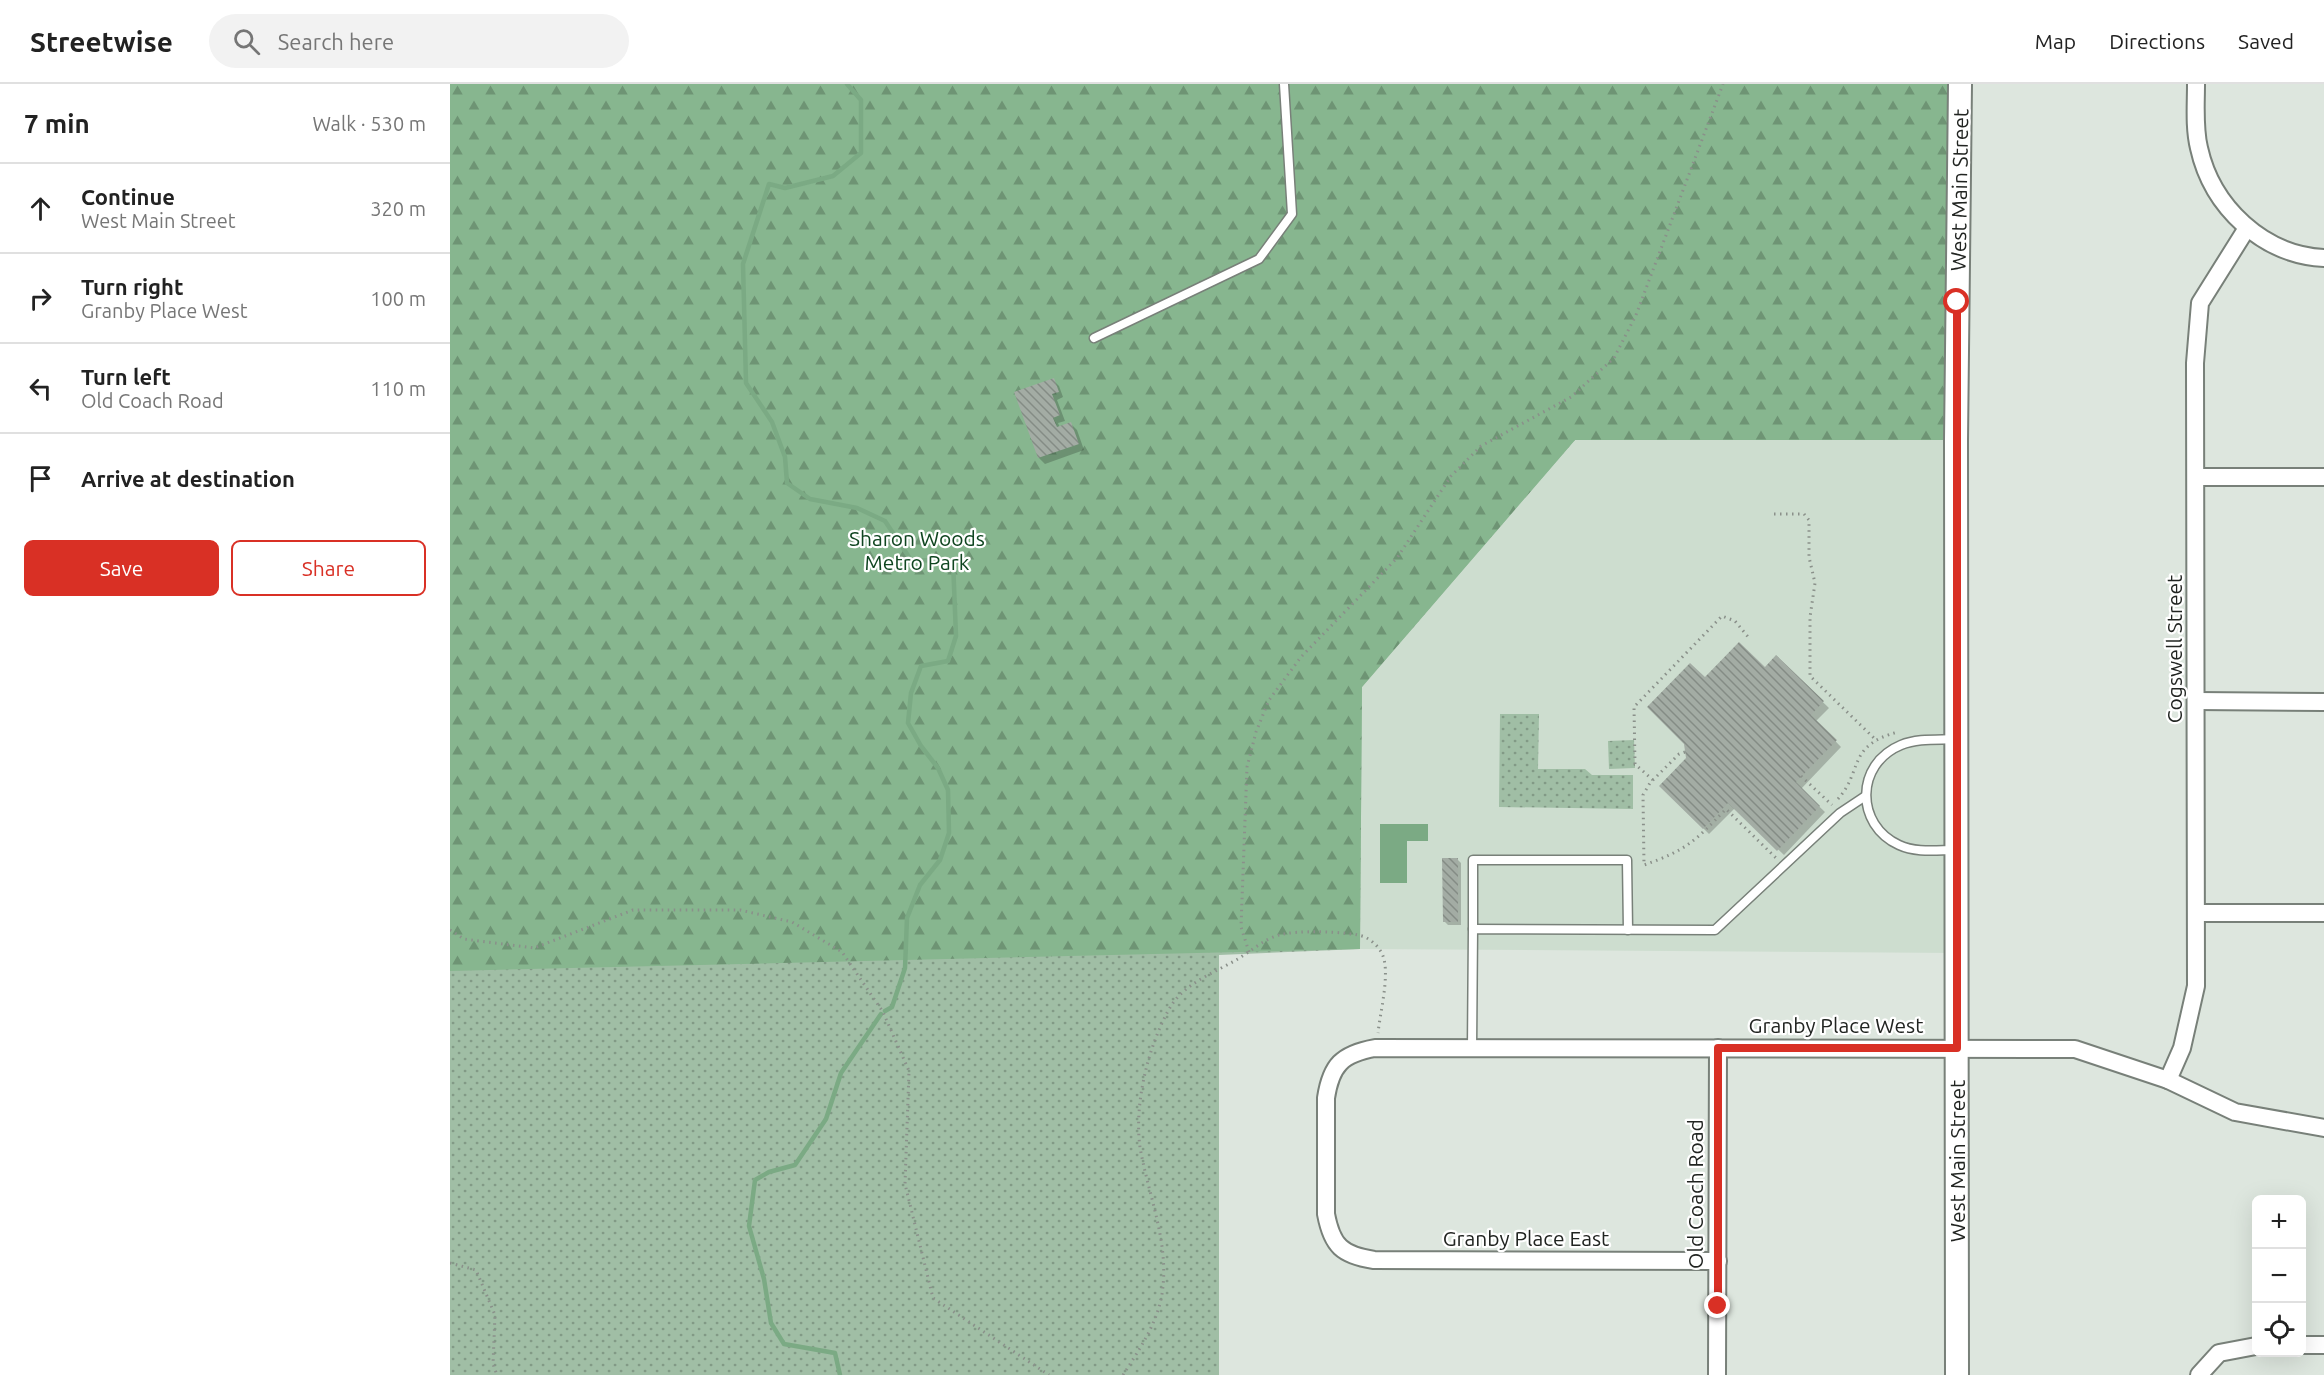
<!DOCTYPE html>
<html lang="en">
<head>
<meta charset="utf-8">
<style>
	body { margin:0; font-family:Ubuntu,sans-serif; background:#f2f2f2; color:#222 }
	.controls { position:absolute; right:18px; bottom:18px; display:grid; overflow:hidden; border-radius:9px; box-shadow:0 6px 24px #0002 }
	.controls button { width:54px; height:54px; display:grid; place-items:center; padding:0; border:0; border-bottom:2px solid #e0e0e0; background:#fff; color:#222; font:30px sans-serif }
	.stop { position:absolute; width:18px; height:18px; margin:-14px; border:4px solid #d93025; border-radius:50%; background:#fff }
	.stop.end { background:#d93025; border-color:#fff; box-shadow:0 2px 6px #0008 }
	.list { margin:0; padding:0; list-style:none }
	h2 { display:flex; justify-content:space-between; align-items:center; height:78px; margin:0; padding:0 24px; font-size:26px }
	h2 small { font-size:20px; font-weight:400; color:#767676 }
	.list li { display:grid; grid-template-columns:39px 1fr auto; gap:18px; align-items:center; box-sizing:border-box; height:90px; padding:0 24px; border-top:2px solid #e0e0e0 }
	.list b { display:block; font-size:22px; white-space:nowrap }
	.list p { margin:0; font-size:20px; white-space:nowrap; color:#767676 }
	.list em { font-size:20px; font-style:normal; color:#767676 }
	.actions { display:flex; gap:12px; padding:18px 24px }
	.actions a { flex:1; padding:14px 0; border:2px solid #d93025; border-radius:9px; text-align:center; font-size:21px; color:#d93025 }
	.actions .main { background:#d93025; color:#fff }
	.icon { flex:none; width:33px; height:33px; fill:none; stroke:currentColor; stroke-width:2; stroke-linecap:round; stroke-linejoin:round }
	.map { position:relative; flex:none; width:1874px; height:1291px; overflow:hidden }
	header { display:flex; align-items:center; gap:36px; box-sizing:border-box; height:84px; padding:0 30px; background:#fff; border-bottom:2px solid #e0e0e0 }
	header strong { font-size:28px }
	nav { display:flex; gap:33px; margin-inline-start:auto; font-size:21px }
	.search { width:420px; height:54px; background:#f2f2f2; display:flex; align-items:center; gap:15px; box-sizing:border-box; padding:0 21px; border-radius:33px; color:#767676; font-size:22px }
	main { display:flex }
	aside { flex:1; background:#fff }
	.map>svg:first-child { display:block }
	.built { fill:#cdddcf }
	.grass { fill:url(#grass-dots) }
	.forest { fill:url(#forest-firs) }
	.water { fill:#7baa84 }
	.shadow { fill:#0003 }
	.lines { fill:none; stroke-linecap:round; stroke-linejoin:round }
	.stream { stroke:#7baa84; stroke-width:4.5 }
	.building { fill:url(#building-back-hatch) }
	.service-casing { stroke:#788079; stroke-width:11 }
	.minor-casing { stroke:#788079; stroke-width:20 }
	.secondary-casing { stroke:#788079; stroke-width:26 }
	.path { stroke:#8a908a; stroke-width:3; stroke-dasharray:1.5 4.5; stroke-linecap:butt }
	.service { stroke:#fff; stroke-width:8 }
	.minor { stroke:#fff; stroke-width:16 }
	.secondary { stroke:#fff; stroke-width:22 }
	.route { stroke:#d93025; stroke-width:8 }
	.labels { text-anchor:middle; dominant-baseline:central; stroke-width:4.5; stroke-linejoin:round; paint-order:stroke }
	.street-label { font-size:21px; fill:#212421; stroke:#fff }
	.park-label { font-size:21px; fill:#0f4520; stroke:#fff }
</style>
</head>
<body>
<header>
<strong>Streetwise</strong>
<div class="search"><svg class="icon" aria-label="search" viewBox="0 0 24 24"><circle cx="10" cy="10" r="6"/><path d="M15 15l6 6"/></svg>Search here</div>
<nav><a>Map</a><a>Directions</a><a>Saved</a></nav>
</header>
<main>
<aside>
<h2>7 min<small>Walk · 530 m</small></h2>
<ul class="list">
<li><svg class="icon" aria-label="ahead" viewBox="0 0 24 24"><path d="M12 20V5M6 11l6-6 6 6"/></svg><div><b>Continue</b><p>West Main Street</p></div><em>320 m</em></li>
<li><svg class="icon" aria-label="right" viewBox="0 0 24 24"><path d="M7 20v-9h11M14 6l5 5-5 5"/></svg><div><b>Turn right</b><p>Granby Place West</p></div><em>100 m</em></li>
<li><svg class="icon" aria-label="left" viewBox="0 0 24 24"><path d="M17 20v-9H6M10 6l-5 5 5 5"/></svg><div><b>Turn left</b><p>Old Coach Road</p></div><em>110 m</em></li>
<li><svg class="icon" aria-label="arrive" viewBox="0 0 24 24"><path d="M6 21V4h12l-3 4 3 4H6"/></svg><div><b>Arrive at destination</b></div></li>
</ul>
<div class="actions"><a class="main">Save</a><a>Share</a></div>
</aside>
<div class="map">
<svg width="1874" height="1291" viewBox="0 0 1874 1291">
	<defs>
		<pattern id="grass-dots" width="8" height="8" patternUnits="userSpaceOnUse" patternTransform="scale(1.5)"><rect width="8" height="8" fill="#a0bea5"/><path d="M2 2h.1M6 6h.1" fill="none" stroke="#829a86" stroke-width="1.8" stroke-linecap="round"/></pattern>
		<pattern id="forest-firs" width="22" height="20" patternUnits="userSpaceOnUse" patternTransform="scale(1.5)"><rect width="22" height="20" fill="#87b68f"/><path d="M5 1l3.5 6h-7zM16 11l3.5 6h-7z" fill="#6e9474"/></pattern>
		<pattern id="building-back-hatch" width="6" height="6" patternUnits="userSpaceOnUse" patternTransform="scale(1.5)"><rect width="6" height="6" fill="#a3aca4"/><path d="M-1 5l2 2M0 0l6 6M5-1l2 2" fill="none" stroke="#848c85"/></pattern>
	</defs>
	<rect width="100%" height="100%" fill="#dde6de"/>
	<path class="built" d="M1125,356H1506L1507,869L910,865L912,603Z"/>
	<g class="grass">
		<path d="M0,0L1506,356H1125L912,603L910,865L769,871V1291H0Z"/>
		<path d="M1050,630H1089L1088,685H1135L1142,691H1183V725L1049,723Z"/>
		<path d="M1184,656L1185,684L1159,685L1158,657Z"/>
	</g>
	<path class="forest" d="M0,0H1500L1506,356H1125L912,603L910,865L0,887Z"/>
	<path class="water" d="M930,740H978V757H957V799H930Z"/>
	<g class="shadow">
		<path d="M603,296L609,302L613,313L607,316L615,337L608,339L610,344L621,340L627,346L634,366L595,380L589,374L566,309Z"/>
		<path d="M1326,573L1379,624L1366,637L1391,663L1351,705L1375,728L1334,771L1285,724L1259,750L1211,702L1237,675L1255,595L1315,585Z"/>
		<path d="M1008,776L1011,779V841H998L994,837Z"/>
	</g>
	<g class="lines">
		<g class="stream">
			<path d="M397,0L411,16V69L383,92L335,104L319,100L293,180L296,299L322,338L335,373L337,399L360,415L407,424L435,437L461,476L503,477L506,552L498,577L471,582L461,609L458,639L471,662L488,684L498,706L499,749L490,776L470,801L457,834L455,884L442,923L435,927"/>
			<path d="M390,1291L385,1269L334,1260L321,1239L314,1195L299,1142L305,1096L319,1088L345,1081L376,1035L391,989L431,930"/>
		</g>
	</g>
	<g class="building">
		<path d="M604,294L609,308L602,310L610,331L603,334L607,343L621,338L629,360L588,374L564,308Z"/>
		<path d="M1289,558L1315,583L1326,571L1374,617L1361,631L1387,656L1346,698L1370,722L1327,767L1278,719L1253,745L1209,702L1236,674L1234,660L1197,623L1240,579L1255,593Z"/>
		<path d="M992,774H1008V838H993Z"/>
	</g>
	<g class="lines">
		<defs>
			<g id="service">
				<path d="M644,254L809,175L842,130L834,0"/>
				<path d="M1505,766C1487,766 1466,769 1449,761C1405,741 1405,680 1451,661C1468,654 1488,656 1506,655"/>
				<path d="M1023,845V776H1177L1178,846"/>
				<path d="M1022,965L1023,845L1265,846L1390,729L1414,713"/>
			</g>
			<g id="minor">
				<path d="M1746,0C1746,21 1744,44 1749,64C1762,123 1813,171 1874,174"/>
				<path d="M1747,393H1874"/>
				<path d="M1746,617L1874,618"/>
				<path d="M1747,829H1874"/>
				<path d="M1718,996L1732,964L1746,902L1745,279L1750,219L1797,144"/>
				<path d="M1268,1177L924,1176C892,1171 882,1162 876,1130V1014C881,981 892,970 925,964L1625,965L1718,996L1785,1028L1874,1044"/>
				<path d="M1852,1261H1874"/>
				<path d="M1267,1291L1268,964"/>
				<path d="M1749,1291L1769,1269L1806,1262"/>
			</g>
			<path id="secondary" d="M1507,1291L1506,356L1510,0"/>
		</defs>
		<use href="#service" class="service-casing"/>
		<use href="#minor" class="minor-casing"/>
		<use href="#secondary" class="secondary-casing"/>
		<g class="path">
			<path d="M1324,430H1354L1359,436V473L1365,499L1360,533V592L1427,657"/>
			<path d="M1235,668L1229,670L1200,699L1193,711L1194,781C1237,766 1245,757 1276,725L1326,774"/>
			<path d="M1351,692L1382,721"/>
			<path d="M1203,696L1185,680L1184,623L1272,532L1285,537L1299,554"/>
			<path d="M1388,715C1413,687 1397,661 1448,648"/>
			<path d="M0,846L14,855L84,864L183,826H290L342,838L392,868L433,928L459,987L455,1100L483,1214L599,1291"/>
			<path d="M799,868L791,843L797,683L806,648L819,616L851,573L947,474L1001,392L1031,362L1121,313L1164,274L1186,231L1273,0"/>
			<path d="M0,1179L26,1186L45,1231L43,1280L47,1291"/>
			<path d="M673,1291C689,1266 707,1240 712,1210C720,1159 698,1111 690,1063C684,1020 698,964 718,927C732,900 762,890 786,876C800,868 814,855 829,851C845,846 900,847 915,853C923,857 930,864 933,872C940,891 930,929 928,949"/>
		</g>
		<use href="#service" class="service"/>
		<use href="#minor" class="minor"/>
		<use href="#secondary" class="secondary"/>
	</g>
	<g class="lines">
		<path class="route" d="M1268,1222V964H1507V218"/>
	</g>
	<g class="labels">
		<g class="street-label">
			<text transform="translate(1509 106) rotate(-89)">West Main Street</text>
			<text transform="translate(1724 565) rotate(-90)">Cogswell Street</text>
			<text x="1386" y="941">Granby Place West</text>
			<text transform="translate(1507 1077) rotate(-90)">West Main Street</text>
			<text transform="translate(1245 1110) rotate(-90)">Old Coach Road</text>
			<text x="1076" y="1154">Granby Place East</text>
		</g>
		<g class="park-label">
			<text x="467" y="454">Sharon Woods<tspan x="467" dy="24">Metro Park</tspan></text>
		</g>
	</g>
</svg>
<div class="controls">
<button>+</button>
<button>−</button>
<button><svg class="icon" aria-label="locate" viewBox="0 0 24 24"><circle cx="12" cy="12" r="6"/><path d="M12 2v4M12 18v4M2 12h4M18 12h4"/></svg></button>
</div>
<div class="stop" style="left:1507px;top:218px"></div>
<div class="stop end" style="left:1268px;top:1222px"></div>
</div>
</main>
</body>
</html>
